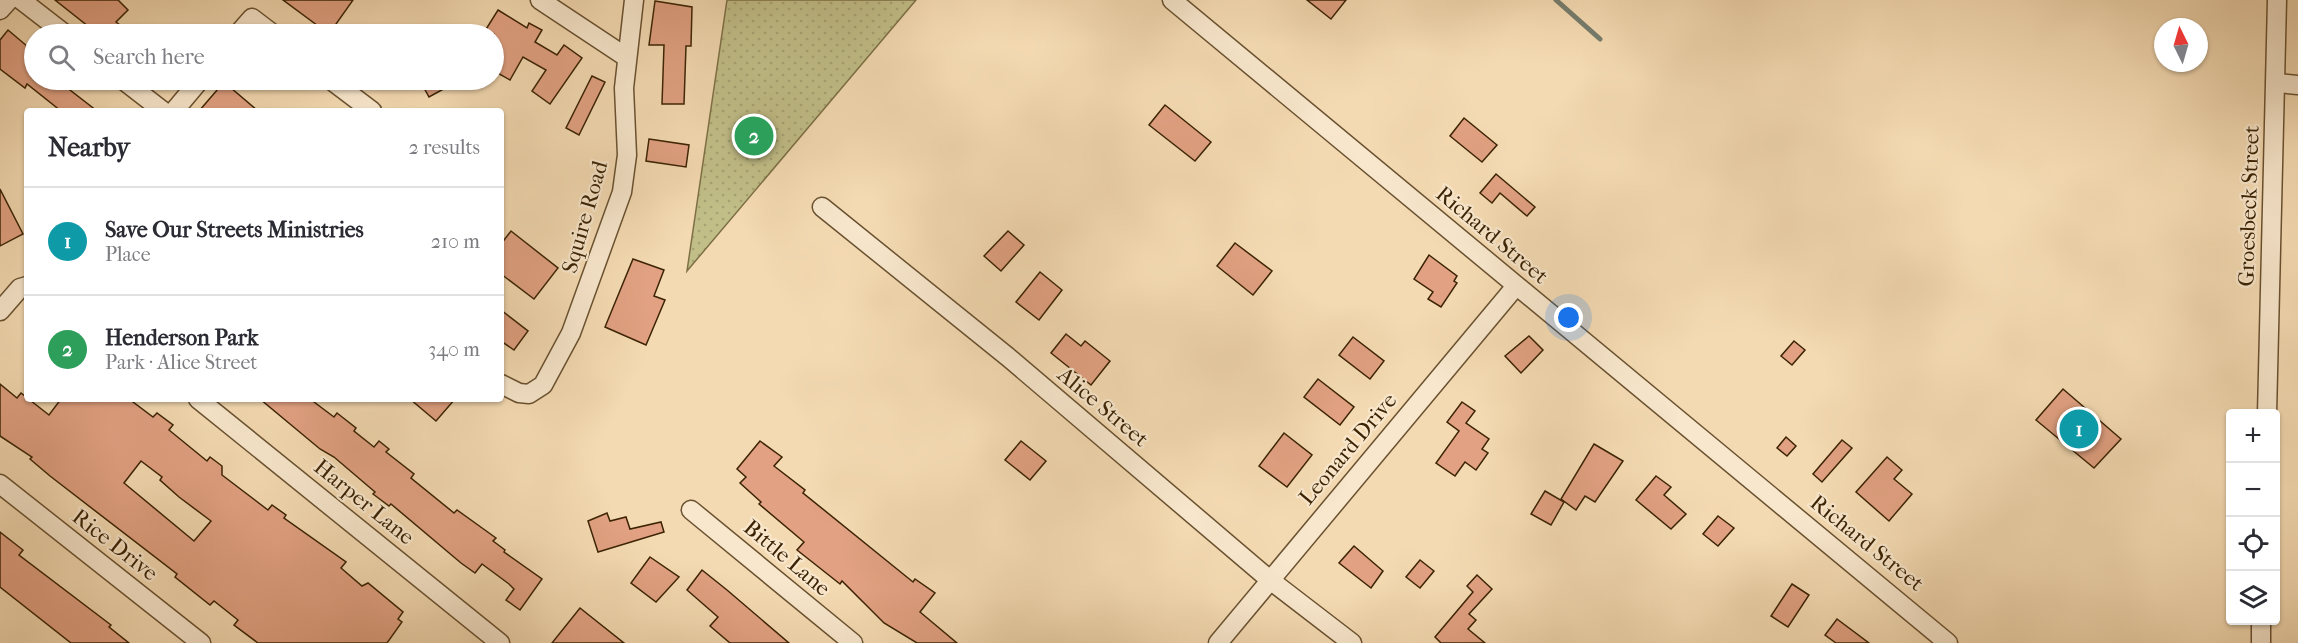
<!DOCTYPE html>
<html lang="en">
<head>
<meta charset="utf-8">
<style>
	body { margin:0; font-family:"IM FELL French Canon",serif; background:#f2f2f3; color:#2b2b33 }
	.controls { position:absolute; right:18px; bottom:18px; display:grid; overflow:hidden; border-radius:6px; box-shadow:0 2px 4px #0004 }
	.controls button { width:54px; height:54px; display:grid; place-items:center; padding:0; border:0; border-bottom:2px solid #e1e1e2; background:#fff; color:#2b2b33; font:30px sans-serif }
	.compass { position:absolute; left:2154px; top:18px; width:54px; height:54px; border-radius:50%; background:#fff; box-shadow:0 2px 4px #0004; rotate:355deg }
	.you { position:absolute; left:1569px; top:318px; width:21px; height:21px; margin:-15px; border:4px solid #fff; border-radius:50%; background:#1a73e8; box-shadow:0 0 0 9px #1a73e833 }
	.badge { display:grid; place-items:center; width:39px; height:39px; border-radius:50%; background:#7c3aed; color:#fff; font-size:20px; font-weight:700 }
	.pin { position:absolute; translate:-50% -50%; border:3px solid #fff; box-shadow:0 2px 6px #0006 }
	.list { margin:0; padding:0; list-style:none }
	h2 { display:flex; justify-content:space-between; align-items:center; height:78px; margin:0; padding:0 24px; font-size:26px }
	h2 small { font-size:20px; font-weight:400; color:#7c7c81 }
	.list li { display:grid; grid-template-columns:39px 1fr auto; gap:18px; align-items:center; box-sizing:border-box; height:108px; padding:0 24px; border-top:2px solid #e1e1e2 }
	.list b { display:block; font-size:22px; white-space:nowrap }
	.list p { margin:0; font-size:20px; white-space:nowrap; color:#7c7c81 }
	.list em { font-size:20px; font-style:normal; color:#7c7c81 }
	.icon { flex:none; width:33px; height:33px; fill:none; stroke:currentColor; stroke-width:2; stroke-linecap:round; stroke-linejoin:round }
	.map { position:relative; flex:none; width:2298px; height:643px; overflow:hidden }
	.search { position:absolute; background:#fff; box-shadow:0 2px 4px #0004; left:24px; top:24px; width:480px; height:66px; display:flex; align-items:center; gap:15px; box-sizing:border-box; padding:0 21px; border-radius:33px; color:#7c7c81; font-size:22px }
	.panel { position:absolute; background:#fff; box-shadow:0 2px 4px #0004; left:24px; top:108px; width:480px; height:294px; border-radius:6px }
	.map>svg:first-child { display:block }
	.green { fill:url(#green-dots); stroke:#7e7046; stroke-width:1.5 }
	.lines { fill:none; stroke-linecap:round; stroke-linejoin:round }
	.stream { stroke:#767d6e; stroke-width:5 }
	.building { fill:#e1a182; stroke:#3b2304; stroke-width:1.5; fill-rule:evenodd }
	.minor-casing { stroke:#695130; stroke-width:21 }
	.minor { stroke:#f8e7cd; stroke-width:18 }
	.labels { text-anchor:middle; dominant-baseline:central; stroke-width:4.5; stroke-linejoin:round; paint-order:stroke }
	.street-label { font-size:22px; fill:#3b2304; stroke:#f8e7cd }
</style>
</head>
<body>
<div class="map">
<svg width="2298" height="643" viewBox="0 0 2298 643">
	<defs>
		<pattern id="green-dots" width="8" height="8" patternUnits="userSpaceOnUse" patternTransform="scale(1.5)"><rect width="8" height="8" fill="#c1be88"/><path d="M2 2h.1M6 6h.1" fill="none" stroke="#a7a374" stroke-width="1.8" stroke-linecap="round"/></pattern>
	</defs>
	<rect width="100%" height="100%" fill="#f4dab2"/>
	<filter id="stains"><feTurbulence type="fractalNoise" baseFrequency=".00333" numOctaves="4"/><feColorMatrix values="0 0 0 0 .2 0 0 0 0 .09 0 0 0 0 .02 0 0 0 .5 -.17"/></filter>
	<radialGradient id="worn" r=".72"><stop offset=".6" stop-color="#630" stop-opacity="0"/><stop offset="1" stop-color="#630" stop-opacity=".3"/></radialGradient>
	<path class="green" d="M727,0H916L687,271Z"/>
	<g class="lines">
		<path class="stream" d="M1556,0L1600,39"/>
	</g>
	<g class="building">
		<path d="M55,0H118L128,10L116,22L132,34H98Z"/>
		<path d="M283,0H353L329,34Z"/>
		<path d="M1307,0H1346L1331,19Z"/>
		<path d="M655,1L692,7L691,46H686L684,104H662L664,45H649Z"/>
		<path d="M498,10L527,28L529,23L542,30L535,42L557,55L564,45L582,58L550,104L532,91L546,70L523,57L510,80L494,71V34H483Z"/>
		<path d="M8,30L34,52V80H57L97,111H61L27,84L25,88L0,69V40Z"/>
		<path d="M592,76L605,82L579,135L566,128Z"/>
		<path d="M434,80H460L429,97L423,86Z"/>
		<path d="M224,82L258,111H199Z"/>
		<path d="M1165,105L1211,142L1195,161L1149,125Z"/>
		<path d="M1464,118L1497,145L1482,162L1450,136Z"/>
		<path d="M649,139L689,145L686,167L646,161Z"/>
		<path d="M1496,174L1535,207L1527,216L1500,193L1492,203L1480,193Z"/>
		<path d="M0,189L23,234L0,246Z"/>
		<path d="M511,231L558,268L534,299L501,274V244Z"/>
		<path d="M1008,231L1024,245L1001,271L984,256Z"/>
		<path d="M1235,243L1272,271L1253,295L1217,266Z"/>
		<path d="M1429,255L1457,276L1454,281L1457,283L1441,307L1428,299L1433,292L1414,279Z"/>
		<path d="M633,259L664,270L654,296L665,300L646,345L605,327Z"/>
		<path d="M1040,272L1062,290L1039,320L1016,302Z"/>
		<path d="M501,310L528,331L514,350L501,341Z"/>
		<path d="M1066,334L1081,346L1085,341L1110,361L1091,385L1051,353Z"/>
		<path d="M1529,336L1543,350L1521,373L1505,356Z"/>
		<path d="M1353,337L1384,361L1370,379L1339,355Z"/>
		<path d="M1794,341L1805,350L1792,365L1781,356Z"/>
		<path d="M1318,379L1354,407L1340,425L1304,397Z"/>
		<path d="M0,384L17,398L21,393L49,415L61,399H129L153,417L157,413L173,425L169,430L207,461L210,457L222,466V475L268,510L272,505L286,515L284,518L346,562L341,568L362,586L368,583L403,612L398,619L402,622L387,643H258L234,625L238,620L214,601L210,605L175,577L177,574L50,476L30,459L32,457L0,436ZM141,461L162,477L160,480L179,497L211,521L194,541L124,483Z"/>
		<path d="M2063,389L2121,439L2094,468L2036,420Z"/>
		<path d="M260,399H310L334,417L337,413L356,428L354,431L374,447L379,441L389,449L386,452L414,474L411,478L454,513L457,510L496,538L493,541L505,550L504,552L542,579L520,610L506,600L514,589L509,584L482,564L475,573L461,563L391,504L389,506L373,494L375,492L334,457L320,449Z"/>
		<path d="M410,399H455L436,421Z"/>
		<path d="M1462,402L1475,411L1466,423L1489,439L1482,449L1488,453L1476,470L1465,462L1455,476L1436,463L1459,431L1447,422Z"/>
		<path d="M1284,433L1312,455L1287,487L1259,466Z"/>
		<path d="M1786,437L1796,446L1787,456L1777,448Z"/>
		<path d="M1842,440L1852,448L1822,482L1813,474Z"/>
		<path d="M760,441L782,457L774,466L805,490L803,493L913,582L915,579L935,593L920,612L957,643H917L884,623L842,581L840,584L797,550L804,542L759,504L761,502L740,483L746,477L737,469Z"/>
		<path d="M1021,441L1046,461L1030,480L1005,460Z"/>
		<path d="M1594,444L1623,461L1595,502L1585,496L1576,510L1561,499Z"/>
		<path d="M1887,457L1902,470L1894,479L1912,494L1889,521L1856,492Z"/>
		<path d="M1656,476L1671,487L1664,495L1686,514L1671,529L1636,500Z"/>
		<path d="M1545,491L1564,502L1551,525L1531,514Z"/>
		<path d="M607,513L610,521L626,517L630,529L661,522L664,532L598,552L588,521Z"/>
		<path d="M1718,516L1734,528L1718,546L1703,534Z"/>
		<path d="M0,532L23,550L19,555L111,625L109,627L129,643H71L0,587Z"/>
		<path d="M1354,546L1383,571L1371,588L1339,563Z"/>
		<path d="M650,557L679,577L656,602L631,583Z"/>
		<path d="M1420,560L1434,571L1420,588L1406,577Z"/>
		<path d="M702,570L727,590L789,643H730L710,626L718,617L687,590Z"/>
		<path d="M1477,575L1492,589L1469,614L1476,620L1468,629L1485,643H1441L1435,637L1473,592L1467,586Z"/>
		<path d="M1792,584L1809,595L1788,627L1771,616Z"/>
		<path d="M580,608L624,643H552Z"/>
		<path d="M1837,619L1869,643H1836L1825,635Z"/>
	</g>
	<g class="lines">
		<defs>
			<g id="minor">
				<path d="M21,0L65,34"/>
				<path d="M540,0L626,57"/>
				<path d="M1172,0L1948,643"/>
				<path d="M0,10L9,0"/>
				<path d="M238,34L252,18L273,34"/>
				<path d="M123,80L163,111"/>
				<path d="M331,80L372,111"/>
				<path d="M2277,83L2298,85"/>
				<path d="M174,111L200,80"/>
				<path d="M822,207L1008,357L1270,580L1352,643"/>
				<path d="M0,311L20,288L27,286"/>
				<path d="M501,384L519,393L529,394L543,385L571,333L622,192L627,155L624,88L634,0"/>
				<path d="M198,399L500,643"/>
				<path d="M2267,414L2277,0"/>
				<path d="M0,484L201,643"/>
				<path d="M691,510L853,643"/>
				<path d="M1218,643L1516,286"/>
				<path d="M2261,643V620"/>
			</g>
		</defs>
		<use href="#minor" class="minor-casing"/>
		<use href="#minor" class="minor"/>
	</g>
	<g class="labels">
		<g class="street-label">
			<text transform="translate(2249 206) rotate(-88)">Groesbeck Street</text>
			<text transform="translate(585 217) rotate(-74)">Squire Road</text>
			<text transform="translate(1492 235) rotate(40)">Richard Street</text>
			<text transform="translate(1103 407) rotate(40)">Alice Street</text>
			<text transform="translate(1348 449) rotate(-50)">Leonard Drive</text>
			<text transform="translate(364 502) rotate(39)">Harper Lane</text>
			<text transform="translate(1867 543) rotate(39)">Richard Street</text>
			<text transform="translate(115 545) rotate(38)">Rice Drive</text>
			<text transform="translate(787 558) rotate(40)">Bittle Lane</text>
		</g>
	</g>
	<rect width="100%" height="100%" filter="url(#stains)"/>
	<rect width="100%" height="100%" fill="url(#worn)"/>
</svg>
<div class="controls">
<button>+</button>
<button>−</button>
<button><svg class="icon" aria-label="locate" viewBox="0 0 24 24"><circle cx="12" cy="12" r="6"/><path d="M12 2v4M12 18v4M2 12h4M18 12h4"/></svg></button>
<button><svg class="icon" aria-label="layers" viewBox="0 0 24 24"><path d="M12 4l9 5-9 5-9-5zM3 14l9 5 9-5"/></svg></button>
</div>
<svg class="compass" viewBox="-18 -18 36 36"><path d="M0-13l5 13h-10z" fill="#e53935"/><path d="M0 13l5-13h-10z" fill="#7c7c81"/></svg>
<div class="you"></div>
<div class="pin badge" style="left:2079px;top:429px;background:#0f9aa8">1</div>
<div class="pin badge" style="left:754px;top:136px;background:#2e9e5b">2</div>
<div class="search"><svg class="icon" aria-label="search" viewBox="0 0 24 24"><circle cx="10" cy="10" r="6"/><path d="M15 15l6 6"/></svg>Search here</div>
<section class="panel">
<h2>Nearby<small>2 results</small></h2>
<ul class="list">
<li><span class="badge" style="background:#0f9aa8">1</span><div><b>Save Our Streets Ministries</b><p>Place</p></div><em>210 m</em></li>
<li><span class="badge" style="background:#2e9e5b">2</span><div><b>Henderson Park</b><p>Park · Alice Street</p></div><em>340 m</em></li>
</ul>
</section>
</div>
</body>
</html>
